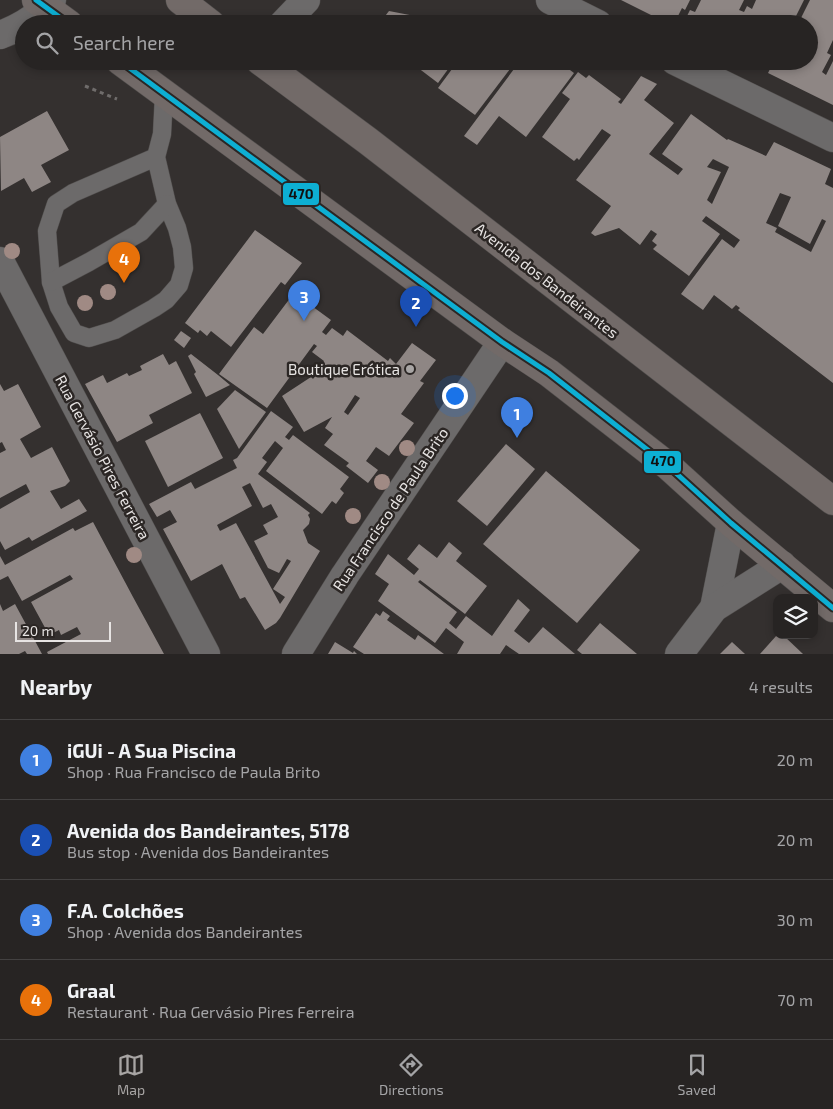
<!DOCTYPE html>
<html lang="en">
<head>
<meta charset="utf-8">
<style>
	body { margin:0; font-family:"Exo 2",sans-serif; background:#2f2c2b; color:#f1f3f6 }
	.controls { position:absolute; right:15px; bottom:15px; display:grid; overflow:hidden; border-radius:10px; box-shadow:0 2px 8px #0003 }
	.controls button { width:45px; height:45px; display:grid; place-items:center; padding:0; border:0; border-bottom:1px solid #434141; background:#272423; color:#f1f3f6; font:25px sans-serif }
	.scale { position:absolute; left:15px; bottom:12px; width:96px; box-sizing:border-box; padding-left:5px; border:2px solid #e7e4e3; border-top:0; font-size:14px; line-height:18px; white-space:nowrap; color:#e7e4e3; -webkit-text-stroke:4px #2b2624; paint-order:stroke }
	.you { position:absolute; left:454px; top:395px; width:18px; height:18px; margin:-12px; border:4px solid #fff; border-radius:50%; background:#1a73e8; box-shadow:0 0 0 8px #1a73e833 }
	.badge { display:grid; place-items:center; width:32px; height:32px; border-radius:50%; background:#a8a5a4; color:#fff; font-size:16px; font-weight:700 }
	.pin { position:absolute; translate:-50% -41px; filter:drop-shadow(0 1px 2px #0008) }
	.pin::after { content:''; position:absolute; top:26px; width:18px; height:15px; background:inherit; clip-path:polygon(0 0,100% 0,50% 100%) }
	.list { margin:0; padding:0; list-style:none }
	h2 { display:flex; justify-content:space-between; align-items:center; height:65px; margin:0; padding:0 20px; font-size:21px }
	h2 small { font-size:16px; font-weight:400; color:#a4a4a6 }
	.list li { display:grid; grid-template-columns:32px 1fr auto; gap:15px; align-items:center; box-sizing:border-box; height:80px; padding:0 20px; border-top:1px solid #434141 }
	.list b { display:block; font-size:19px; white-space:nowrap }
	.list p { margin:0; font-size:16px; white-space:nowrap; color:#a4a4a6 }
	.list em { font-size:16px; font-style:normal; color:#a4a4a6 }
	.icon { flex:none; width:28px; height:28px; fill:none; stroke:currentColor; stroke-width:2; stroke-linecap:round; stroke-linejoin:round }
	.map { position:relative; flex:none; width:833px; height:654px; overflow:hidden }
	.search { position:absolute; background:#272423; box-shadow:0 2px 8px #0003; left:15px; right:15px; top:15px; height:55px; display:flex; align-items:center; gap:12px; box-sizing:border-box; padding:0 18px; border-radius:28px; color:#a4a4a6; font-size:19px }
	.sheet { height:385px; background:#272423 }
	nav { display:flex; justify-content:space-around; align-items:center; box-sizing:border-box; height:70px; border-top:1px solid #434141; background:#272423; font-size:14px; color:#a4a4a6 }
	nav a { display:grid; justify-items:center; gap:2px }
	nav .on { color:#a8a5a4 }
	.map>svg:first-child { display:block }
	.building { fill:#8e8684; fill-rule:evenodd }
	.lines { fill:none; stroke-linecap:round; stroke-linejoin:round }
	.service-casing { stroke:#504d4c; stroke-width:19 }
	.minor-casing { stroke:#504d4c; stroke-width:29 }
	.trunk-casing { stroke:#504d4c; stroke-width:29 }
	.path { stroke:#6f6c6b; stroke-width:3; stroke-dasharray:4 4; stroke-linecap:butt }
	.service { stroke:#6c6a6a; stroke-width:18 }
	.minor { stroke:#6c6a6a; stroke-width:28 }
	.trunk { stroke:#726a68; stroke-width:28 }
	.bus-1-casing { stroke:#2b2624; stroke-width:9 }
	.bus-1 { stroke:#0dafd3; stroke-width:5 }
	.tree { fill:#a08a84 }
	.poi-dot { fill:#a8a5a4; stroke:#2b2624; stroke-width:2 }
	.labels { text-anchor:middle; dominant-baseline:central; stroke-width:5; stroke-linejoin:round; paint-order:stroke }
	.street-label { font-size:15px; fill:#e7e4e3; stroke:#2b2624 }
	.poi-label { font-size:15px; fill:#e7e4e3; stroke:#2b2624; text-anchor:end }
	.line-badge { stroke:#2b2624; stroke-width:2 }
	.pale-badge-label { font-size:14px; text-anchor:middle; font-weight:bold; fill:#111 }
</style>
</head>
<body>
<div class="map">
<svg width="833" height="654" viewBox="0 0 833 654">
	<rect width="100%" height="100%" fill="#34302f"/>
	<g class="building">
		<path d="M621,0H690L685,10L682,8L674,24H669Z"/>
		<path d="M701,0H744L739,10L744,12L747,6L752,9L756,0H804L792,24H714L703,19L701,24H683L690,10L695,12Z"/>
		<path d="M810,0H833V40L827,53L831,55L822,72L826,75L833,61V105L768,73L774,61H809V24H798Z"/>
		<path d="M389,11L451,23V24H379Z"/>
		<path d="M409,61H454L438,83Z"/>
		<path d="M458,61H516L475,115L438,88Z"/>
		<path d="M520,61H558L574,73L526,137L499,116L477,145L464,136Z"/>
		<path d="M578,72L586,78L589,75L621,99L618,102L621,104L641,76L657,84L644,100L674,123L649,154L678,175L683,169L662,154L691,114L727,140L728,139L766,156L774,142L831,169L825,184L833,188V383L738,310L740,308L736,305L732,309L714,295L703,310L681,294L722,239L734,248L740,240L706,216L702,221L720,234L689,276L653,249L657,245L652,241L657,234L651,230L640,245L619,228L595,236L591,233L611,206L576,180L611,135L602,129L579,160L577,158L574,161L542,137L570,99L562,93ZM713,159L729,167L712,204L707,200L721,172L707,167ZM780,193L791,197L778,226L810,244L822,219L826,221L811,252L775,232L777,228L766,223Z"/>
		<path d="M47,111L69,150L41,165L51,182L32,192L24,178L1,191L0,137Z"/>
		<path d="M255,230L302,263L285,285L281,282L231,347L211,331L207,336L200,330L198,333L185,323Z"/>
		<path d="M294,293L331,320L322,332L326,335L332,328L343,336L347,330L388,361L390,358L396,364L412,343L436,360L420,381L424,383L401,414L414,423L389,456L376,447L366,461L378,470L368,483L346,466L349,463L324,445L333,434L325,428L332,417L304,432L282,396L311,377L313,379L321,368L324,361L312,352L317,346L314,344L267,408L219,374L254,327L263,334ZM355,395L360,398L348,415L344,412Z"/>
		<path d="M181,331L191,338L184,348L174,340Z"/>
		<path d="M163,354L169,365L176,361L192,393L149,415L153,423L117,442L85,384L103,375L107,383L127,373L129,376L142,370L140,366Z"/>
		<path d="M191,354L218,375L230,385L206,397L194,374L196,372L188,356Z"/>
		<path d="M0,384L4,391L18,384L41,427L20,439L31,458L52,447L70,481L65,486L50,491L61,509L79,499L87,511L32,541L29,537L5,550L0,541V509L30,492L26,484L0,498V453L6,450L2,442L0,443Z"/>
		<path d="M235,390L266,412L239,449L217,409Z"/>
		<path d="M271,411L293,427L285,437L289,440L293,435L349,477L340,489L344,493L336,504L332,501L322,514L266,471L283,448L275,441L262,458L267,462L258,474L310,513L308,515L310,519L309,524L303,530L308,543L320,551L280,618L276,623L265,630L245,597L240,599L222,564L191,581L163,529L177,522L170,510L157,517L149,504L191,482L195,489L237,468L233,460L237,458ZM250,483L263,508L271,504L278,517L263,525L268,534L254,541L268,568L279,573L287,559L291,561L273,589L285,597L280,604L236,523L220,531L217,525L252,506L242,487Z"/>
		<path d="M200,413L223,458L168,487L145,441Z"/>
		<path d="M506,444L535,469L487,526L457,501Z"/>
		<path d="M546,471L640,550L577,623L483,544Z"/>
		<path d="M93,522L133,597L164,654H48L47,652L81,634L77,627L61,635L59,630L49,635L31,602L73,579L70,575L22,601L8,576L0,580V556L5,565L73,528L75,531Z"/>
		<path d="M449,542L462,553L456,561L487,586L465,614L420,580L418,582L457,612L449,623L456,629L466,616L492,636L518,599L530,610L514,631L529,643L543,627L575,654H519L506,645L500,654H457L464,642L446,628L435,643L378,601L389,584L375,574L388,554L414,575L419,569L407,559L419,544L437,558Z"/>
		<path d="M0,604L3,611L15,604L42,654H27L25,651L19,654H0Z"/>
		<path d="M383,611L390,616L387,620L415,640L418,635L444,654H364L353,647L376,613L380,616Z"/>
		<path d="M600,623L637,654H582L577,650Z"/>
		<path d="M777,635H783L803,654H760Z"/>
		<path d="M335,642L353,653L354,651L357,654H328Z"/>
		<path d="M732,642L745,654H720Z"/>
	</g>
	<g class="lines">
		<defs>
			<g id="service">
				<path d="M156,157L73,193L56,204L47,231L51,282L59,307L74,333L89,338L115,330L154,308L166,300L179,285L184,268L182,247L177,228L167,204L156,157L162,134L164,94"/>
				<path d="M51,282L89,262L141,232L167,204"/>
			</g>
			<g id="minor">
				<path d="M550,0L598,24"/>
				<path d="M283,24L306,0"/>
				<path d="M0,35C19,28 39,16 52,0"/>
				<path d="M675,61L833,138"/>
				<path d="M0,261L206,654"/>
				<path d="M714,608L731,523"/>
				<path d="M296,654L345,575L502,342"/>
				<path d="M679,654L714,608L782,565"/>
			</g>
			<g id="trunk">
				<path d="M36,0L69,24"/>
				<path d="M180,0L211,24"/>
				<path d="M120,61L502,342L549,373L667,465L731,523L833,608"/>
				<path d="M260,61L368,141L833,501"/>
			</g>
		</defs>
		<use href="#service" class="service-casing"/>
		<use href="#minor" class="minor-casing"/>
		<use href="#trunk" class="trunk-casing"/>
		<path class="path" d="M85,86L117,99"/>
		<use href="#service" class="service"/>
		<use href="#minor" class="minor"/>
		<use href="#trunk" class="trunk"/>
		<defs>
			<g id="bus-1">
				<path d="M36,0L69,24"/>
				<path d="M120,61L502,342L549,373L667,465L731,523L833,608"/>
			</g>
		</defs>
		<use href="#bus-1" class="bus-1-casing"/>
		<use href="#bus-1" class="bus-1"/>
	</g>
	<g class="tree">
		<circle cx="12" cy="251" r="8"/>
		<circle cx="108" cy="292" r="8"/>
		<circle cx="85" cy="303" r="8"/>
		<circle cx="407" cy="448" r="8"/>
		<circle cx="382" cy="482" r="8"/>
		<circle cx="353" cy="516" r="8"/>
		<circle cx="134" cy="555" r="8"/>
	</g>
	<circle class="poi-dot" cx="410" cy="369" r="5"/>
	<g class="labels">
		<g class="street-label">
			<text transform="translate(547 280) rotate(38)">Avenida dos Bandeirantes</text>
			<text transform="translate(103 457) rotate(62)">Rua Gervásio Pires Ferreira</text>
			<text transform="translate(390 509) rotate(-56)">Rua Francisco de Paula Brito</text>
		</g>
		<g class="poi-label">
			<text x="400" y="369">Boutique Erótica</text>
		</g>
	</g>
	<g class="line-badge">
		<rect x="282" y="182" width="38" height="24" rx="5" fill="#0dafd3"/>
		<rect x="643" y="450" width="39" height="24" rx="5" fill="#0dafd3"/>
	</g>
	<g class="pale-badge-label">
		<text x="301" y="199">470</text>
		<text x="663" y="466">470</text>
	</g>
</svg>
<div class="controls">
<button><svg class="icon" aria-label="layers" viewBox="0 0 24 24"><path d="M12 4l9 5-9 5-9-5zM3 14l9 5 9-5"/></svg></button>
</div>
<div class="scale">20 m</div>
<div class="you"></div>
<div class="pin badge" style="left:517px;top:438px;background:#3f7fe0">1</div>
<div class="pin badge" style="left:416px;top:327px;background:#1a4fb4">2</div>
<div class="pin badge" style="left:304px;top:321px;background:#3f7fe0">3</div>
<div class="pin badge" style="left:124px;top:283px;background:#e8710a">4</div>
<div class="search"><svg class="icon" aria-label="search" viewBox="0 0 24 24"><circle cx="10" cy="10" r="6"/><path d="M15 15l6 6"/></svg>Search here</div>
</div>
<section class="sheet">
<h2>Nearby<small>4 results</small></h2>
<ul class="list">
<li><span class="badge" style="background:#3f7fe0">1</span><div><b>iGUi - A Sua Piscina</b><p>Shop · Rua Francisco de Paula Brito</p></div><em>20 m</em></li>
<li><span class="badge" style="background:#1a4fb4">2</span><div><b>Avenida dos Bandeirantes, 5178</b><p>Bus stop · Avenida dos Bandeirantes</p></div><em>20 m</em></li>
<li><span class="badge" style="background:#3f7fe0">3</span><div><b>F.A. Colchões</b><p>Shop · Avenida dos Bandeirantes</p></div><em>30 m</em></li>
<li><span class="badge" style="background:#e8710a">4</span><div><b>Graal</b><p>Restaurant · Rua Gervásio Pires Ferreira</p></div><em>70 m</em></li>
</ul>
</section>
<nav>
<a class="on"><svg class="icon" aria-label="map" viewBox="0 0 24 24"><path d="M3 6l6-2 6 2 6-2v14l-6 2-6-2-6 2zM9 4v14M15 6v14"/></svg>Map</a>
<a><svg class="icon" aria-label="directions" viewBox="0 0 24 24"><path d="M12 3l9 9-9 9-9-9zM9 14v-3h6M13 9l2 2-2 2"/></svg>Directions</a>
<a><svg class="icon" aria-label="saved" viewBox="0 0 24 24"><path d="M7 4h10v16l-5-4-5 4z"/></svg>Saved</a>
</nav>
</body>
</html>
